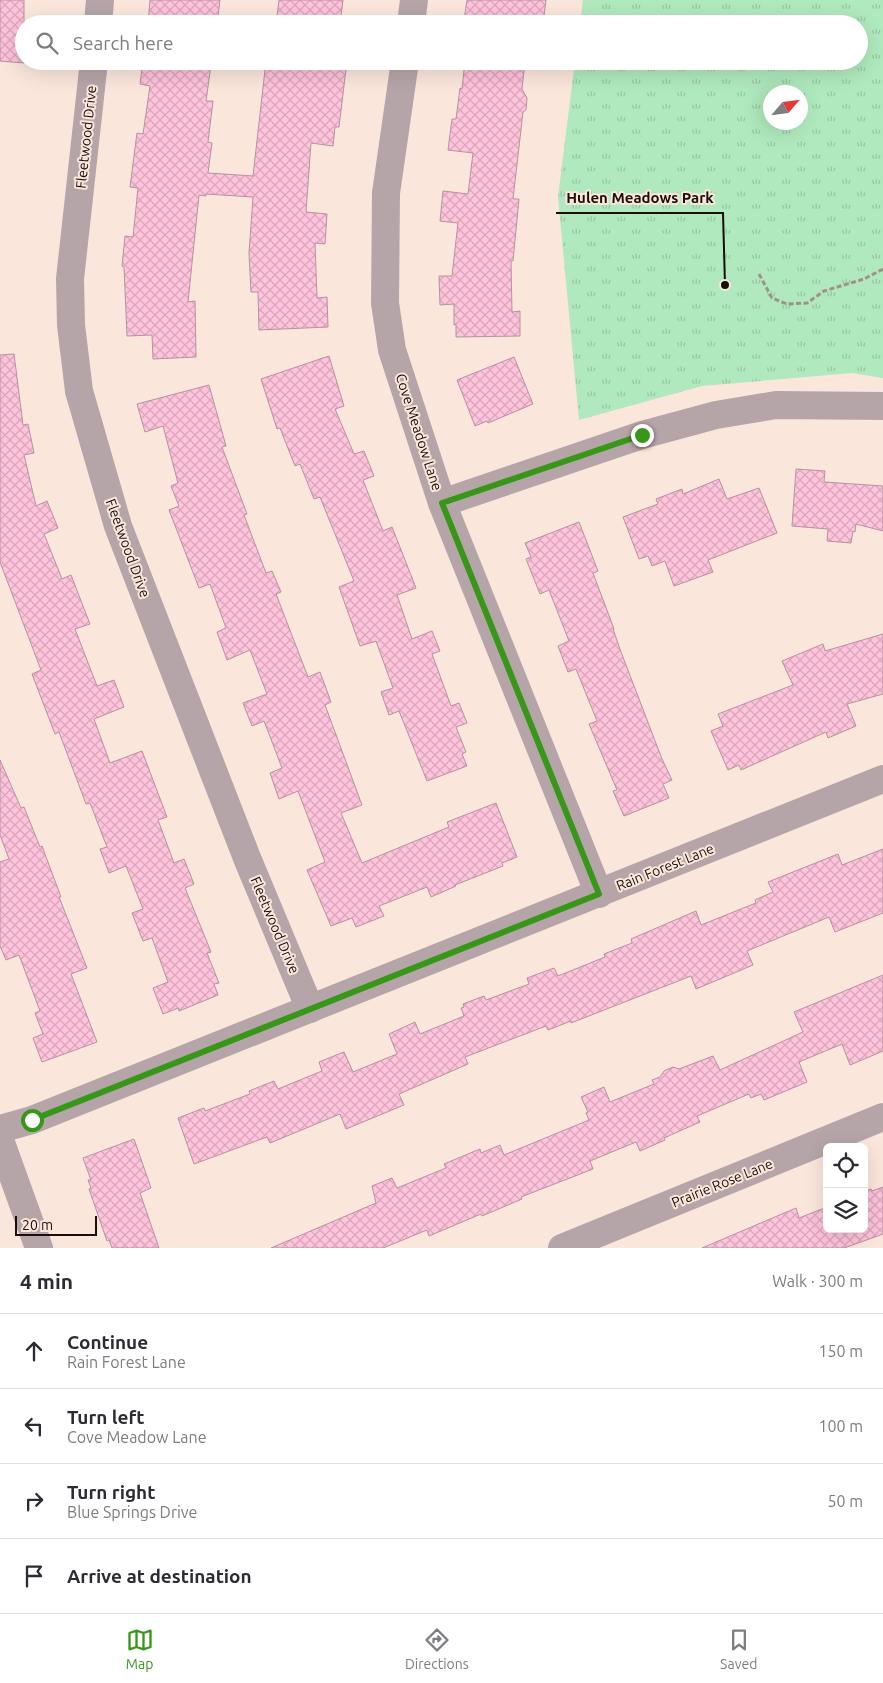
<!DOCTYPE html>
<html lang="en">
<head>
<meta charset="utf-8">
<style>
	body { margin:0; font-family:Ubuntu,sans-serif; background:#f2f2f3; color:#2b2b33 }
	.controls { position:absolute; right:15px; bottom:15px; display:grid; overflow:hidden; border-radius:8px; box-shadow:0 5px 20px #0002 }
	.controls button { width:45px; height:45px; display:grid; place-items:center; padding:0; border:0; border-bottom:1px solid #e1e1e2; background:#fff; color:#2b2b33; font:25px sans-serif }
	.compass { position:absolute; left:763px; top:85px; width:45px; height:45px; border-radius:50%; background:#fff; box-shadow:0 5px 20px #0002; rotate:62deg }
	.scale { position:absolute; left:15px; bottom:12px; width:82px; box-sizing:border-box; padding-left:5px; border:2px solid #190e09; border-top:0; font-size:14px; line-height:18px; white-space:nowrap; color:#190e09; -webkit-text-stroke:4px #fbe6dc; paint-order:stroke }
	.stop { position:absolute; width:15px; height:15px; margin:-11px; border:4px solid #389718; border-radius:50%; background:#fff }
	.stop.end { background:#389718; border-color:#fff; box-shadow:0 1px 5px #0008 }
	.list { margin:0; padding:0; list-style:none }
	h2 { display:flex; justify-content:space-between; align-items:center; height:65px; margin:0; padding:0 20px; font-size:21px }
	h2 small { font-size:16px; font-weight:400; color:#7c7c81 }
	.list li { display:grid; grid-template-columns:32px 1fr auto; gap:15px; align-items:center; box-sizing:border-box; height:75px; padding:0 20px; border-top:1px solid #e1e1e2 }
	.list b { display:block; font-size:19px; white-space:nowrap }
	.list p { margin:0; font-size:16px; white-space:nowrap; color:#7c7c81 }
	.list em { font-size:16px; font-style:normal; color:#7c7c81 }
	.icon { flex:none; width:28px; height:28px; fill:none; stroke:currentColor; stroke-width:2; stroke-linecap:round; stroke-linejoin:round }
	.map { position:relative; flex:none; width:883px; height:1248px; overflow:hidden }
	.search { position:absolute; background:#fff; box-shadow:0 5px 20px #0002; left:15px; right:15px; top:15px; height:55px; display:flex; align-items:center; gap:12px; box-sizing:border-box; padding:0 18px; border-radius:28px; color:#7c7c81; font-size:19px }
	.sheet { height:365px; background:#fff }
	nav { display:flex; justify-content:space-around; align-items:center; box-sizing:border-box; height:70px; border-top:1px solid #e1e1e2; background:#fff; font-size:14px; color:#7c7c81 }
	nav a { display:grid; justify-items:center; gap:2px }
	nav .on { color:#389718 }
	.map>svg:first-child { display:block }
	.park { fill:url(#park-tufts); fill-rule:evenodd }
	.building { fill:url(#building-cross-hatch); stroke:#b492a0 }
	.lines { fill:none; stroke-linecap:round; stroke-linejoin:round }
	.path { stroke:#a29189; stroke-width:3; stroke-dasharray:5 2.5; stroke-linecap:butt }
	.minor { stroke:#b6a5a8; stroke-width:28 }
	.tertiary { stroke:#b6a5a8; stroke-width:28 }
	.route { stroke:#389718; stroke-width:6 }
	.labels { text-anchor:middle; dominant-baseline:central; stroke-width:4; stroke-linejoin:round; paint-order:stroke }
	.street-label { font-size:14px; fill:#190e09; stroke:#fbe6dc }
	.leader { fill:none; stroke:#190e09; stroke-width:2 }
	.callout-dot { fill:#190e09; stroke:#fbe6dc; stroke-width:2 }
	.callout-label { font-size:15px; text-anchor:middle; font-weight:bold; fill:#190e09; stroke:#fbe6dc; stroke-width:4; stroke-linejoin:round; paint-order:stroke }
</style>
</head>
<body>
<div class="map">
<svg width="883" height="1248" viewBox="0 0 883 1248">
	<defs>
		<pattern id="park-tufts" width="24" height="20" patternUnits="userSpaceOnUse" patternTransform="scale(1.25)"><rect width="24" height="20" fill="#b0e9bd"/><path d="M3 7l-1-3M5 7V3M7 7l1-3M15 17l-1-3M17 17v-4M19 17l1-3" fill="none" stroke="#97c7a1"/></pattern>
		<pattern id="building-cross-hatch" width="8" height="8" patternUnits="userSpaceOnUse" patternTransform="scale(1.25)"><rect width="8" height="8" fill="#ffc3dc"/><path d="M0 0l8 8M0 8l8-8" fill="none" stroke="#daa6bb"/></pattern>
	</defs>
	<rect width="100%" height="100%" fill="#fbe6dc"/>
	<path class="park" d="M583,0H883V378L852,373L702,386L579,420L558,197L575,61H859V24H580ZM770,92H800V122H770Z"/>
	<g class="building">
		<path d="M0,0H24V63L0,61Z"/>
		<path d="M150,0H220L217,24H148Z"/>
		<path d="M279,0H343L340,24H276Z"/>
		<path d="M467,0H546L543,24H493L464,20Z"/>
		<path d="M143,61H186L211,65L206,101H213L208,142L212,143L208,173L253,176L266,61H347L339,127H335L333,146L311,143L306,212L327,214L325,244L315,243L317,298L327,297L328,327L259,330L258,292H251L249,253L253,197L206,194V196L199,195L188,302L195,301L196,357L153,359L152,335L127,336L124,267L122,266L125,236L133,237L138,188L130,187L137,133L143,134L150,86L140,84Z"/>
		<path d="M465,61H525L522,89L527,98L526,110L523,112L513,199H519L513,261H511L512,312L520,311V336L456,337V324L454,325V304L440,305L439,276H452L458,223L440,221L443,191L468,194L473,153L448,150L452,119H456L460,88L462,89Z"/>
		<path d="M14,354L23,425L28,424L34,453L24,455L36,506L47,501L58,528L44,534L62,579L71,575L90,624L75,629L97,686L114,680L124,707L94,719L110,763L142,751L167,817L158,820L174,863L184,859L194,884L185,888L211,952L207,953L219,983L214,984L218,995L179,1011L178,1008L163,1014L153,988L168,982L152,938L143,941L132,913L143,909L126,866L109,873L100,849L107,847L90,803L86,804L59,732L55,734L32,674L41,670L0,562V355Z"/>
		<path d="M329,356L344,406L335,409L354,454L364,451L374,476L363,480L383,531L392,527L416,588L397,595L412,639L432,631L440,651L432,654L451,706L459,703L467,723L456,727L466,752L462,754L467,766L427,781L399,711L389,715L381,692L393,688L376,641L360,646L339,587L354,581L320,497L314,499L300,464L295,466L280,428L277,429L261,379Z"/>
		<path d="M514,357L533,404L488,423L487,421L475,426L457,380Z"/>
		<path d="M209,385L226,446L222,447L247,514L244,515L266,573L272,571L281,592L276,594L308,677L320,672L331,702L325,705L362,805L341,813L362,863L449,827L447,822L496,803L517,857L502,863L503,866L455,885L456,886L431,897L427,887L379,906L384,916L356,927L352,918L331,926L307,870L325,862L298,791L279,799L270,773L282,768L264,721L252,726L243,703L267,694L250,650L227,660L217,632L226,628L210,584L199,588L169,510L179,506L171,486L178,483L163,426L145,432L137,404Z"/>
		<path d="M796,469L825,471L824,482L883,486V531L856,524L855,532L853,531L851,543L827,541L828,529L792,526Z"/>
		<path d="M719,479L727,499L759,488L777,533L708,560L713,572L674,586L665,561L652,566L648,556L639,559L623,517L658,504L656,499L682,489L683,494Z"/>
		<path d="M579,522L598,571L593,573L614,629H613L621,652L662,759L672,780L663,784L669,798L624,816L613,791L617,790L589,724L597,721L576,669L568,672L558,646L569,641L549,590L540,594L526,559L531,557L525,543Z"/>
		<path d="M883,634V694L847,704L856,726L828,738L826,732L741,770L739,765L728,770L711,731L723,726L718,714L793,685L782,661L823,644L825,651Z"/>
		<path d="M0,760L21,808L24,807L40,847L42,846L61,897H59L87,968L71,974L97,1042L42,1062L33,1038L43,1034L35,1013L40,1011L19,955L6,960L0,946V862L9,859L0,835Z"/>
		<path d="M883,849V913L835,932L829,917L747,951L753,965L696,989L691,976L571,1023V1021L548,1030L546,1026L465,1057L468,1064L399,1094L404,1105L346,1129L340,1114L270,1143L267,1137L194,1164L178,1118L204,1108L205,1111L250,1094L249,1091L274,1081L278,1089L322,1071L319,1062L344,1052L353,1072L397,1054L389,1034L415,1022L420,1034L464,1016L461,1008L464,1007L463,1004L484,996L486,1000L529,984L527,978L554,968L558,976L605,957L604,954L632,943L631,939L696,911L701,925L756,903L755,900L773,892L768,882L838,854L842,865Z"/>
		<path d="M883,975V1051L850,1065L842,1044L799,1062L807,1082L764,1100L761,1094L751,1098L749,1094L697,1116L700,1122L664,1138L665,1140L640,1151L636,1142L590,1161L593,1169L521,1197L522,1199L482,1216L481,1214L429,1236L427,1230L383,1248H271L376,1203L372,1186L392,1178L397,1188L446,1168L444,1164L480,1149L481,1153L500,1145L504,1155L589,1120L586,1113L588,1112L581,1097L604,1087L610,1102L654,1084L652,1080L660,1077L664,1071L673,1067L679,1069L713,1056L720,1070L803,1032L794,1012Z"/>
		<path d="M134,1139L151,1188L140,1193L159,1248H112L109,1240L107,1241L89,1189L91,1188L88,1180H91L83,1158Z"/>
		<path d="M883,1187V1234L844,1248H702L796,1208L799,1218L827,1207V1229H864V1191L871,1189L872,1191Z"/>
	</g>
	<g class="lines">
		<path class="path" d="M759,274L772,298L787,304L807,303L824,291L864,279L883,269"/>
		<g class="minor">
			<path d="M98,24L100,0"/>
			<path d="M411,24L414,0"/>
			<path d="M94,61L70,279L71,325L79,391L118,526L247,858L310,1009"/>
			<path d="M405,61L386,193L385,303L392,350L442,503L599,894"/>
			<path d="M442,503L642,435L716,415L776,405L883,406"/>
			<path d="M0,1129L32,1120L883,779"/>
			<path d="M562,1248L883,1117"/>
		</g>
		<path class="tertiary" d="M0,1140L39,1248"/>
	</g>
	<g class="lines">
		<path class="route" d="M32,1120L599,894L442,503L642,435"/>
	</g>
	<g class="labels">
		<g class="street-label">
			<text transform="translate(86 137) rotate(-84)">Fleetwood Drive</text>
			<text transform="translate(419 432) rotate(72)">Cove Meadow Lane</text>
			<text transform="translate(128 548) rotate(70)">Fleetwood Drive</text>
			<text transform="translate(665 867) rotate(-22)">Rain Forest Lane</text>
			<text transform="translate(275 925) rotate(67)">Fleetwood Drive</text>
			<text transform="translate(722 1183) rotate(-22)">Prairie Rose Lane</text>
		</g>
	</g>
	<path class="leader" d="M725 285L723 213H556"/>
	<circle class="callout-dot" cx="725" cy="285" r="5"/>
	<g class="callout-label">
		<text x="640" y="203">Hulen Meadows Park</text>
	</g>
</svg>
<div class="controls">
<button><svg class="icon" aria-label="locate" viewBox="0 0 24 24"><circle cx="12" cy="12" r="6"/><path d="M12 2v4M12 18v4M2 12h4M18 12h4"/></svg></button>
<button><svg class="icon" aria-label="layers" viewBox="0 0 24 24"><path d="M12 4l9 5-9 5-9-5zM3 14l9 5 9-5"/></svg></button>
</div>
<svg class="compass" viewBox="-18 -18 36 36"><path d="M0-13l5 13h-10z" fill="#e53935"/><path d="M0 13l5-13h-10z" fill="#7c7c81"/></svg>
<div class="scale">20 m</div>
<div class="stop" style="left:32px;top:1120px"></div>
<div class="stop end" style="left:642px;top:435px"></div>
<div class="search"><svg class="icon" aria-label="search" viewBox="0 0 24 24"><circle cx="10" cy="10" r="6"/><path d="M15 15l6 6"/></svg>Search here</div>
</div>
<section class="sheet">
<h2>4 min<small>Walk · 300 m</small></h2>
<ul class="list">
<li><svg class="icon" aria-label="ahead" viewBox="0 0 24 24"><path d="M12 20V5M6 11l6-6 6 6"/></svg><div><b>Continue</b><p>Rain Forest Lane</p></div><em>150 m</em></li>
<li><svg class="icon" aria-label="left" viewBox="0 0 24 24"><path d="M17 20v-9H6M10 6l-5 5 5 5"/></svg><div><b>Turn left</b><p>Cove Meadow Lane</p></div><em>100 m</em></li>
<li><svg class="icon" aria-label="right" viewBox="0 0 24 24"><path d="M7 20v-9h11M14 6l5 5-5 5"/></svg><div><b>Turn right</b><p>Blue Springs Drive</p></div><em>50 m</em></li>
<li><svg class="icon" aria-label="arrive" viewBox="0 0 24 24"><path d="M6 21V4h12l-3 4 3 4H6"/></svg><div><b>Arrive at destination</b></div></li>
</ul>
</section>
<nav>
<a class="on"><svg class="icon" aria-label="map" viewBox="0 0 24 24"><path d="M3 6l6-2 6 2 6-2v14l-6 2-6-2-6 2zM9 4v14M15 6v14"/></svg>Map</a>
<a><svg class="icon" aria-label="directions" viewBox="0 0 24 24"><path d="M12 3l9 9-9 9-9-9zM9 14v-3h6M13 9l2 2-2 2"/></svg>Directions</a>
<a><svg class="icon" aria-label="saved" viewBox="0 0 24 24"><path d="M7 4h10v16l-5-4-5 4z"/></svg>Saved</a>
</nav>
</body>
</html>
